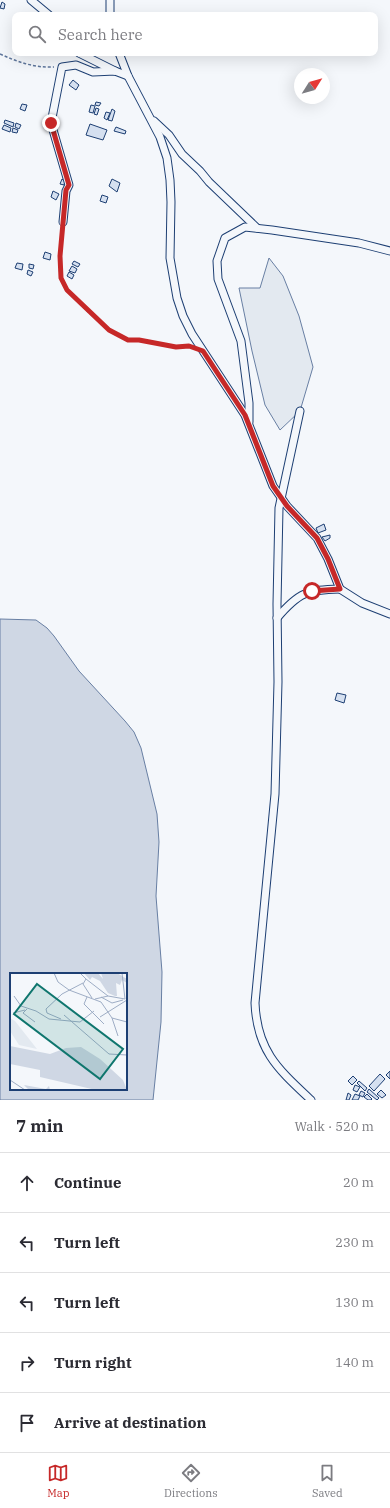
<!DOCTYPE html>
<html lang="en">
<head>
<meta charset="utf-8">
<style>
	body { margin:0; font-family:"IBM Plex Serif",serif; background:#f2f2f3; color:#2b2b33 }
	.compass { position:absolute; left:294px; top:68px; width:36px; height:36px; border-radius:50%; background:#fff; box-shadow:0 4px 16px #0002; rotate:53deg }
	.stop { position:absolute; width:12px; height:12px; margin:-9px; border:3px solid #c62828; border-radius:50%; background:#fff }
	.stop.end { background:#c62828; border-color:#fff; box-shadow:0 1px 4px #0008 }
	.list { margin:0; padding:0; list-style:none }
	h2 { display:flex; justify-content:space-between; align-items:center; height:52px; margin:0; padding:0 16px; font-size:17px }
	h2 small { font-size:13px; font-weight:400; color:#7c7c81 }
	.list li { display:grid; grid-template-columns:26px 1fr auto; gap:12px; align-items:center; box-sizing:border-box; height:60px; padding:0 16px; border-top:1px solid #e1e1e2 }
	.list b { display:block; font-size:15px; white-space:nowrap }
	.list em { font-size:13px; font-style:normal; color:#7c7c81 }
	.icon { flex:none; width:22px; height:22px; fill:none; stroke:currentColor; stroke-width:2; stroke-linecap:round; stroke-linejoin:round }
	.map { position:relative; flex:none; width:390px; height:1100px; overflow:hidden }
	.search { position:absolute; background:#fff; box-shadow:0 4px 16px #0002; left:12px; right:12px; top:12px; height:44px; display:flex; align-items:center; gap:10px; box-sizing:border-box; padding:0 14px; border-radius:8px; color:#7c7c81; font-size:15px }
	.sheet { height:352px; background:#fff }
	nav { display:flex; justify-content:space-around; align-items:center; box-sizing:border-box; height:56px; border-top:1px solid #e1e1e2; background:#fff; font-size:11px; color:#7c7c81 }
	nav a { display:grid; justify-items:center; gap:2px }
	nav .on { color:#c62828 }
	.map>svg:first-child { display:block }
	.green { fill:#e3e9f0; stroke:#687fa3 }
	.water { fill:#cfd7e4; stroke:#687fa3; fill-rule:evenodd }
	.building { fill:#d5e0f0; stroke:#1d3f73 }
	.lines { fill:none; stroke-linecap:round; stroke-linejoin:round }
	.street-casing { stroke:#1d3f73; stroke-width:9 }
	.path { stroke:#5e769c; stroke-width:1.5; stroke-dasharray:3 2; stroke-linecap:butt }
	.street { stroke:#f4f7fb; stroke-width:7 }
	.route { stroke:#c62828; stroke-width:5 }
	.inset-road { fill:none; stroke:#9eadc5; stroke-width:1 }
	.view { fill:#0f766e; fill-opacity:0.15; stroke:#0f766e; stroke-width:2 }
	.inset-edge { fill:none; stroke:#1d3f73; stroke-width:2 }
</style>
</head>
<body>
<div class="map">
<svg width="390" height="1100" viewBox="0 0 390 1100">
	<rect width="100%" height="100%" fill="#f4f7fb"/>
	<path class="green" d="M269,258L283,276L299,316L313,367L300,411L280,430L265,405L252,351L239,288H260Z"/>
	<path class="water" d="M0,619L36,620L47,628L54,636L79,671L125,721L134,732L141,748L157,814L159,842L156,896L162,972L161,1022L153,1100H0ZM11,974H126V1089H11Z"/>
	<g class="building">
		<path d="M2,2L5,4L4,9L0,8Z"/>
		<path d="M73,80L79,85L76,90L69,85Z"/>
		<path d="M96,102L101,103L99,106L95,105Z"/>
		<path d="M22,104L27,105L25,111L20,109Z"/>
		<path d="M91,105L95,106L93,113L89,112Z"/>
		<path d="M96,108L99,109L97,115L94,114Z"/>
		<path d="M112,109L115,111L112,121L108,120Z"/>
		<path d="M106,112L110,113L107,120L104,118Z"/>
		<path d="M5,120L14,123L13,127L4,123Z"/>
		<path d="M16,123L21,125L19,129L15,127Z"/>
		<path d="M90,124L107,130L103,140L86,135Z"/>
		<path d="M4,125L11,128L10,132L2,129Z"/>
		<path d="M116,127L126,131L125,134L114,131Z"/>
		<path d="M13,128L18,130L17,133L12,132Z"/>
		<path d="M62,179L65,181L64,185L60,184Z"/>
		<path d="M112,179L120,183L117,192L109,186Z"/>
		<path d="M53,191L59,194L56,200L51,197Z"/>
		<path d="M102,195L108,197L106,203L100,201Z"/>
		<path d="M45,252L51,254L50,260L43,258Z"/>
		<path d="M74,261L80,264L78,267L72,264Z"/>
		<path d="M17,263L23,264L22,270L15,268Z"/>
		<path d="M29,264L34,265L33,269L29,268Z"/>
		<path d="M72,266L77,269L75,273L69,271Z"/>
		<path d="M28,270L33,272L31,276L27,274Z"/>
		<path d="M69,272L74,275L72,279L67,276Z"/>
		<path d="M324,524L326,530L318,533L316,528Z"/>
		<path d="M330,535V538L325,541L322,537Z"/>
		<path d="M337,693L346,695L344,703L335,700Z"/>
		<path d="M390,1071V1079L386,1075Z"/>
		<path d="M380,1074L385,1079L374,1091L369,1086Z"/>
		<path d="M353,1076L357,1080L352,1085L348,1081Z"/>
		<path d="M359,1081L367,1088L365,1091L357,1083Z"/>
		<path d="M355,1085L360,1087L357,1092L353,1090Z"/>
		<path d="M369,1089L379,1098L377,1100L367,1092Z"/>
		<path d="M381,1090L386,1095L382,1098L377,1094Z"/>
		<path d="M361,1091L365,1093L363,1097L359,1095Z"/>
		<path d="M348,1093L351,1095L349,1100H346Z"/>
		<path d="M355,1094L360,1096L358,1100H352Z"/>
		<path d="M367,1094L372,1099L371,1100H368L364,1097Z"/>
	</g>
	<g class="lines">
		<defs>
			<g id="street">
				<path d="M31,0L49,15"/>
				<path d="M110,0V15"/>
				<path d="M79,53L115,71"/>
				<path d="M119,53L128,76L160,137L167,158L170,180L171,202L170,258L177,298L183,316L192,334L245,415L273,486L287,506L317,538L328,559L340,589L362,603L390,614"/>
				<path d="M154,121L169,135L182,154L200,171L209,182L257,228"/>
				<path d="M63,222L66,191L69,185L51,123L62,67L76,65L93,72L115,71L128,76"/>
				<path d="M300,411L279,508L277,604L278,682L275,794L255,1003C257,1051 278,1069 311,1100"/>
				<path d="M249,422V403L241,341L218,279L217,261L225,238L245,227L272,230L359,243L390,251"/>
				<path d="M277,618C299,592 307,590 340,589"/>
			</g>
		</defs>
		<use href="#street" class="street-casing"/>
		<g class="path">
			<path d="M0,54C18,62 34,68 54,67"/>
			<path d="M63,230C62,244 57,265 61,279C67,296 111,335 128,340C132,341 137,340 141,340C152,342 163,345 174,347C180,347 186,345 192,347"/>
		</g>
		<use href="#street" class="street"/>
	</g>
	<g class="lines">
		<path class="route" d="M51,123L69,185L66,190L60,256L61,278L67,290L109,330L128,340H139L176,347L189,346L203,351L245,415L273,486L287,506L317,538L328,559L340,589L312,591"/>
	</g>
	<g transform="translate(10 973)">
		<rect width="117" height="117" fill="#f4f7fb"/>
		<path d="M0,45L5,48L27,76L9,72L0,58Z" fill="#e3e9f0"/>
		<path d="M74,0H88L93,6L91,0H107L117,6V10L112,7L110,12L106,10L107,23H105L98,20L90,8L82,4L80,7ZM0,73L40,81L56,75L71,74L90,86L113,107L117,117H86L30,104V97L0,91ZM14,112L36,116L39,113L40,117H19Z" fill="#cfd7e4"/>
		<path class="inset-road" d="M44,0L48,9L59,17L91,29L102,45L117,49M70,0L76,6L73,11L82,25M112,0L115,26M76,6L98,23L115,26M4,23L11,33L26,38L39,46L70,49L84,38M77,24L74,31L94,51M91,24L102,30L113,27M85,26L98,23M17,36L13,40L25,49M3,40L15,37M54,42L99,81L117,82M90,44L117,27M102,45L108,63M51,46L37,40L36,36L52,21L73,10M117,82V61M0,107L15,117"/>
		<path class="view" d="M27,11L113,76L90,106L4,41Z"/>
		<rect width="117" height="117" class="inset-edge"/>
	</g>
</svg>
<svg class="compass" viewBox="-18 -18 36 36"><path d="M0-13l5 13h-10z" fill="#e53935"/><path d="M0 13l5-13h-10z" fill="#7c7c81"/></svg>
<div class="stop" style="left:312px;top:591px"></div>
<div class="stop end" style="left:51px;top:123px"></div>
<div class="search"><svg class="icon" aria-label="search" viewBox="0 0 24 24"><circle cx="10" cy="10" r="6"/><path d="M15 15l6 6"/></svg>Search here</div>
</div>
<section class="sheet">
<h2>7 min<small>Walk · 520 m</small></h2>
<ul class="list">
<li><svg class="icon" aria-label="ahead" viewBox="0 0 24 24"><path d="M12 20V5M6 11l6-6 6 6"/></svg><div><b>Continue</b></div><em>20 m</em></li>
<li><svg class="icon" aria-label="left" viewBox="0 0 24 24"><path d="M17 20v-9H6M10 6l-5 5 5 5"/></svg><div><b>Turn left</b></div><em>230 m</em></li>
<li><svg class="icon" aria-label="left" viewBox="0 0 24 24"><path d="M17 20v-9H6M10 6l-5 5 5 5"/></svg><div><b>Turn left</b></div><em>130 m</em></li>
<li><svg class="icon" aria-label="right" viewBox="0 0 24 24"><path d="M7 20v-9h11M14 6l5 5-5 5"/></svg><div><b>Turn right</b></div><em>140 m</em></li>
<li><svg class="icon" aria-label="arrive" viewBox="0 0 24 24"><path d="M6 21V4h12l-3 4 3 4H6"/></svg><div><b>Arrive at destination</b></div></li>
</ul>
</section>
<nav>
<a class="on"><svg class="icon" aria-label="map" viewBox="0 0 24 24"><path d="M3 6l6-2 6 2 6-2v14l-6 2-6-2-6 2zM9 4v14M15 6v14"/></svg>Map</a>
<a><svg class="icon" aria-label="directions" viewBox="0 0 24 24"><path d="M12 3l9 9-9 9-9-9zM9 14v-3h6M13 9l2 2-2 2"/></svg>Directions</a>
<a><svg class="icon" aria-label="saved" viewBox="0 0 24 24"><path d="M7 4h10v16l-5-4-5 4z"/></svg>Saved</a>
</nav>
</body>
</html>
